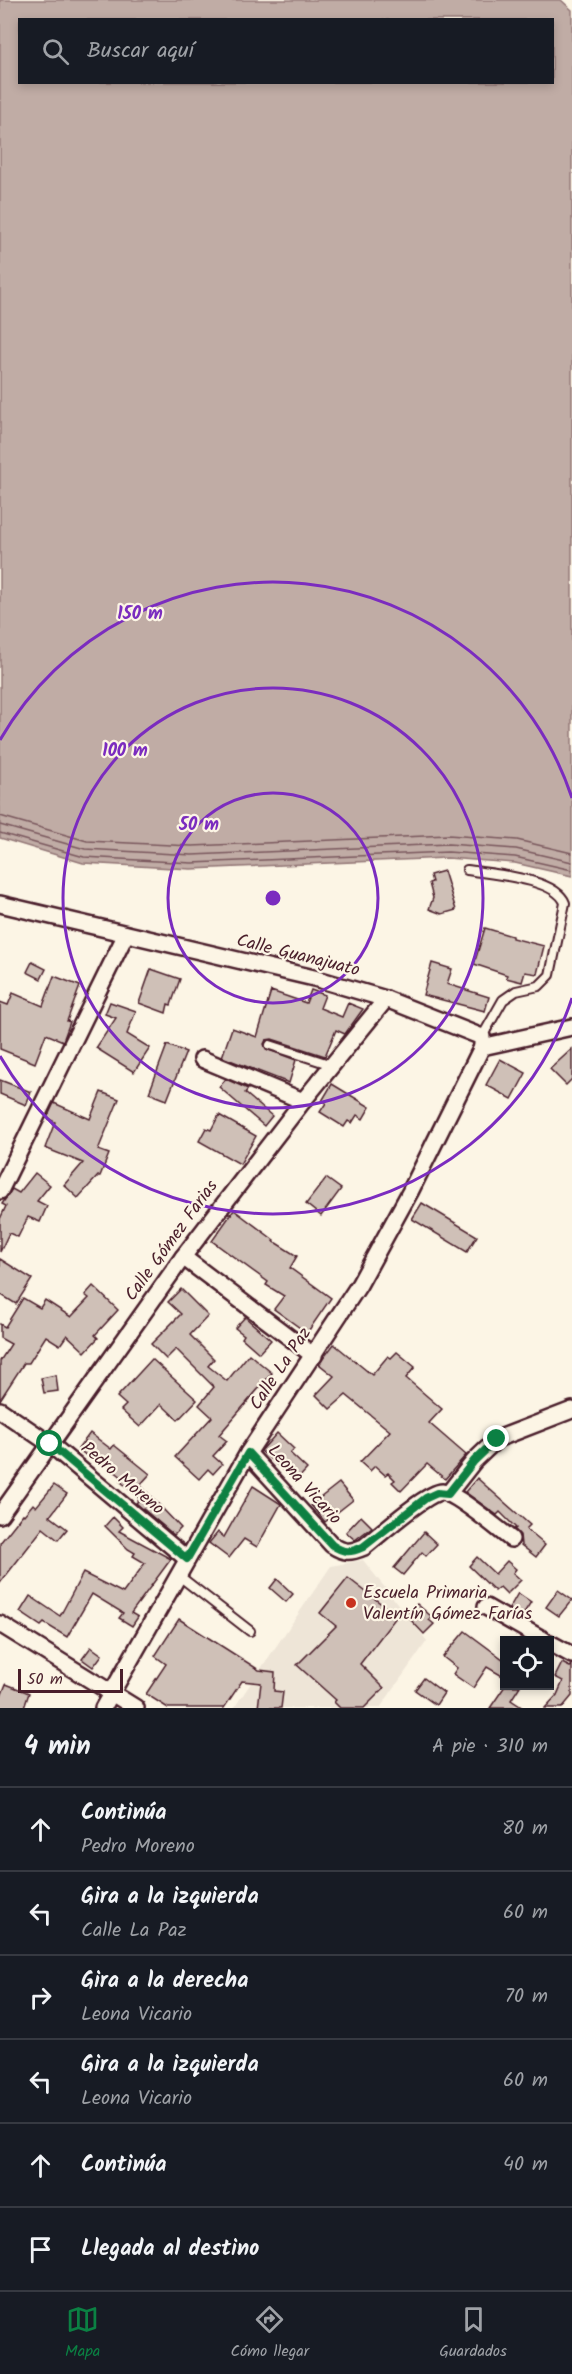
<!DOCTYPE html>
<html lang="es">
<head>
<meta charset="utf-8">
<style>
	body { margin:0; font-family:Kalam,sans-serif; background:#242831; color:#f1f3f6 }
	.controls { position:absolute; right:18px; bottom:18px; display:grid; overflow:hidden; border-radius:0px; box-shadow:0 3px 9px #0003 }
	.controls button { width:54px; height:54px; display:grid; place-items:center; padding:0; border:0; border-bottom:2px solid #363941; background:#171b24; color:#f1f3f6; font:30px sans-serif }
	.scale { position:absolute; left:18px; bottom:15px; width:105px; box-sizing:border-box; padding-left:6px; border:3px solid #4a1f2b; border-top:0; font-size:16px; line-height:21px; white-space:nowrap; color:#4a1f2b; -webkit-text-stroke:4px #fcf5e5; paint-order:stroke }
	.stop { position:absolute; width:18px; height:18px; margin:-14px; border:4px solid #0b8043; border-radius:50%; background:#fff }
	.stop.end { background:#0b8043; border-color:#fff; box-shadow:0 2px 6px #0008 }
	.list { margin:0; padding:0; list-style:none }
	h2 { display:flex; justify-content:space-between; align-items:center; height:78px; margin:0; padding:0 24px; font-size:26px }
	h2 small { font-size:20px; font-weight:400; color:#9ea1a6 }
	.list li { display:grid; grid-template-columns:39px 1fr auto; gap:18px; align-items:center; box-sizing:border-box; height:84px; padding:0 24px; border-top:2px solid #363941 }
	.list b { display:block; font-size:22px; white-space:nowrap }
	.list p { margin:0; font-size:20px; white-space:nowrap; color:#9ea1a6 }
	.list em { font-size:20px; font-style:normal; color:#9ea1a6 }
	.icon { flex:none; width:33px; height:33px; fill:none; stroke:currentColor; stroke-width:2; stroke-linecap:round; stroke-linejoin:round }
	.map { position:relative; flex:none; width:572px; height:1708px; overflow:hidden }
	.search { position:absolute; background:#171b24; box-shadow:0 3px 9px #0003; left:18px; right:18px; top:18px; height:66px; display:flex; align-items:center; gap:15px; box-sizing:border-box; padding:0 21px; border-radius:0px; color:#9ea1a6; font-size:22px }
	.sheet { height:582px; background:#171b24 }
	nav { display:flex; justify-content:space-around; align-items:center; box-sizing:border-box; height:84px; border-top:2px solid #363941; background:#171b24; font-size:16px; color:#9ea1a6 }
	nav a { display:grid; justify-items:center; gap:3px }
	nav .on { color:#0b8043 }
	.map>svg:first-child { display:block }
	.built { fill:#eee5d7 }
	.water { fill:#c0aca5; stroke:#917474; stroke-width:1.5; fill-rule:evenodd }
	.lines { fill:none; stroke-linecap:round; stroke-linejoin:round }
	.shore { stroke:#79575c; stroke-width:1.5 }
	.building { fill:#cfc0b7; stroke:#4a1f2b; stroke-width:1.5 }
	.lane-casing { stroke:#4a1f2b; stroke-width:12 }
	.street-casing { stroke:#4a1f2b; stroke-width:20 }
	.lane { stroke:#fcf5e5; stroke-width:8 }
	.street { stroke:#fcf5e5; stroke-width:15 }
	.route { stroke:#0b8043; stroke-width:8 }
	.ring { fill:none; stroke:#7b2cbf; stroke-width:3 }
	.poi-dot { fill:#c8321e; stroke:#fcf5e5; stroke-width:2 }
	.labels { text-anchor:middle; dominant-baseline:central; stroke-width:4.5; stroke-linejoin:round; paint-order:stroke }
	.street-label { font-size:18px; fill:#4a1f2b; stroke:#fcf5e5 }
	.poi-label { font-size:18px; fill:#4a1f2b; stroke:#fcf5e5; text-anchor:start }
	.centre { fill:#7b2cbf; stroke:#fcf5e5; stroke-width:3 }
	.ring-label { font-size:18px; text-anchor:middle; font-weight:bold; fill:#7b2cbf; stroke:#fcf5e5; stroke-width:4.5; stroke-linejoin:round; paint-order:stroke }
</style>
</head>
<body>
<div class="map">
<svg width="572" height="1708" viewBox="0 0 572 1708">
	<rect width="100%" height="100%" fill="#fcf5e5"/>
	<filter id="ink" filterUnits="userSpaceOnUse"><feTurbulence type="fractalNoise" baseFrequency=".0167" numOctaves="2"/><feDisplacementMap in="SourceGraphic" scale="12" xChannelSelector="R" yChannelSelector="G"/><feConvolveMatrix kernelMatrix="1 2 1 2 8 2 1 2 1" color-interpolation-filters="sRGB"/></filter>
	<g filter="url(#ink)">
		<path class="built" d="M363,1560L427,1641L380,1708H234L331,1566Z"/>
		<path class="water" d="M0,0H561L572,10V876L515,863L447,858L191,869L83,863L0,838ZM20,20H552V82H20Z"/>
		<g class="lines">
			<g class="shore">
				<path d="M0,816L87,841L192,846L448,835L517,840L572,853"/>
				<path d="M0,825L85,849L192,855L448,844L516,849L572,862"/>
				<path d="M0,833L84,857L192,863L448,852L515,857L572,870"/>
			</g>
		</g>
		<g class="building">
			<path d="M444,871L456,910L442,914L429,909L433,898L429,883L432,882L430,875Z"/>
			<path d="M485,928L512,936V938L544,946L537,974L525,972L522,982L506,978L507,975L474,964Z"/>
			<path d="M32,962L46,969L41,979L27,972Z"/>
			<path d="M432,963L452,969L447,984L489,997L485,1011L423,995Z"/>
			<path d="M151,969L180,979L171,1005L168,1004L166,1013L139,1003Z"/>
			<path d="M54,976L80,986L67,1021L70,1022L63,1041L46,1034L35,1063L0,1049V1002L8,1005L13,993L43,1006Z"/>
			<path d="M311,990L325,995L320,1008L342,1017L348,1003L363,1009L345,1034L336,1030L325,1056L272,1039L266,1040L264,1044L266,1049L296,1060L289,1083L222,1057L232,1028L257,1037L271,991L306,1003Z"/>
			<path d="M110,1002L136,1011L127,1034L150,1048L134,1072L96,1048L116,1018L105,1014Z"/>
			<path d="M167,1045L186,1052L167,1100L149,1093Z"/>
			<path d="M572,1049V1079L566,1085L550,1069Z"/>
			<path d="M500,1059L526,1073L512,1099L486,1085Z"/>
			<path d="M226,1079L248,1089L245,1093L272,1116L264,1126L219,1087Z"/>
			<path d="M0,1080L31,1092L26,1105L0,1094Z"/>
			<path d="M332,1084L370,1107L363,1119L357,1115L352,1123L348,1121L344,1127L320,1112L326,1103L322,1101Z"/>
			<path d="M101,1092L119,1099L98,1150L109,1154L100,1176H98L78,1198L64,1185L83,1163L45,1148L55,1122L47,1118L54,1103L90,1119Z"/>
			<path d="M219,1115L256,1136L240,1164L199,1141L206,1128L211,1130Z"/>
			<path d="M35,1173L50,1185L37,1201L47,1206L40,1222L28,1217L18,1237L9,1233L0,1252V1219L6,1206L2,1204L12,1189L19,1193Z"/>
			<path d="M326,1178L341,1189L321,1216L306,1204Z"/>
			<path d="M422,1203L477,1236L467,1252L412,1219Z"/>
			<path d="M234,1210L274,1240L273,1241L297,1256L290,1268L331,1298L307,1333L274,1309L284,1296L266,1285L268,1282L212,1241Z"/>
			<path d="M0,1259L32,1279L16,1304L0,1294Z"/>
			<path d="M93,1286L118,1310L95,1335L98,1338L85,1352L67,1335L60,1345L46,1336L29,1363H24L0,1400V1361L11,1344L0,1338V1324L5,1327L23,1298L40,1308L45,1300L71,1317L89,1298L85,1295Z"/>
			<path d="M181,1289L208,1316L190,1335L214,1359L208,1366L227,1381L249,1354L272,1373L219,1435L227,1441L213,1456L222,1464L213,1474L208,1469L199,1479L175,1457L212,1417L199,1405L214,1387L176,1349L166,1359L151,1344L181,1314L168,1302Z"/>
			<path d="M245,1317L271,1340L259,1353L242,1338L244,1335L235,1328Z"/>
			<path d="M334,1344L372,1375L388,1356L391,1358L397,1352L415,1367L406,1378L442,1409L429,1423L466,1455L445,1479L427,1464L401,1491L392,1482L395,1480L388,1473L385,1475L375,1466L370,1471L360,1462L390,1431L346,1395L330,1409L316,1395L334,1376L319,1364Z"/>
			<path d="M152,1359L197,1400L178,1420L161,1404L140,1427L121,1410L126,1405L117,1397Z"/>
			<path d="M56,1375L58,1391L44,1393L41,1378Z"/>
			<path d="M90,1433L111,1449L114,1445L150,1474L140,1485L181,1528L174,1535L136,1503L140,1499L120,1481L123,1478L90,1452L87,1456L78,1449Z"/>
			<path d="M277,1433L294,1449L290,1453L307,1469L296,1481L261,1451Z"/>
			<path d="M477,1478L530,1525L526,1529L545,1545L536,1557L521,1545L520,1535L514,1529L516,1528L500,1512L497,1515L465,1492Z"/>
			<path d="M339,1483L353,1500L325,1522L311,1505Z"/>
			<path d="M54,1485L67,1494L50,1516L67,1529L58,1540L43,1528L0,1583V1543L23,1514L24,1515L33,1504L36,1507Z"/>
			<path d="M253,1486L281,1504L257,1547L244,1539L229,1558L209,1543L218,1532L224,1537Z"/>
			<path d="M361,1516L372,1527L355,1540L346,1532Z"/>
			<path d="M113,1517L123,1527L119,1531L171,1559L131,1613L138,1617L132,1626L119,1618L123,1613L92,1594L67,1637L44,1623L41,1626L20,1612L30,1596L60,1616L83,1573L123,1593L145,1563L133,1556L135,1553L128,1549L105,1526Z"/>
			<path d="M424,1532L437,1544L426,1556L422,1552L403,1575L394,1568Z"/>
			<path d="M477,1557L495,1574L507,1561L516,1569L513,1573L521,1580L507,1594L500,1587L495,1591L469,1566Z"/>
			<path d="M348,1578L397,1616L360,1664L384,1688L364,1708H340L334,1702L336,1700L297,1665L336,1626L320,1613Z"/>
			<path d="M277,1579L293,1594L286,1602L270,1588Z"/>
			<path d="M558,1590L572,1600L559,1616L546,1607Z"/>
			<path d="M518,1593L531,1602L522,1616L509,1609Z"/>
			<path d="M417,1604L432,1617L429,1620L434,1624L424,1634L406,1615Z"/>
			<path d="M179,1619L259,1670L275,1672L274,1691L283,1692L281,1708H258L261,1683L242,1681L224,1708H168L146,1694L166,1664L155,1656Z"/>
			<path d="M465,1631L504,1660V1677L487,1667L473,1688L453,1674L457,1668L443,1657Z"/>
			<path d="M91,1647L102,1655L93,1667L82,1659Z"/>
			<path d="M562,1663L570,1667L572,1665V1696L562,1708H545L557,1695L563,1681L555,1677Z"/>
			<path d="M424,1678L444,1693L436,1705L415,1690Z"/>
			<path d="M6,1684L29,1693L24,1708H0V1699Z"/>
			<path d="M505,1686H520L511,1700L523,1708H490Z"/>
		</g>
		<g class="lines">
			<defs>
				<g id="lane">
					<path d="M467,870C491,874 556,878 565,903L550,975L539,986L516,991L503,1000L482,1037"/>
					<path d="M270,1045L332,1065"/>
					<path d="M178,1575L250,1631"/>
				</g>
				<g id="street">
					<path d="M0,904L314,978L386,999L482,1037V1047L572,1027"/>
					<path d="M202,1059L303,1101"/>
					<path d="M0,1191L126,934"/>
					<path d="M183,1257L314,1356"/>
					<path d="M0,1410L50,1444L187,1559"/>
					<path d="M248,1453L332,1545C344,1553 350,1553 364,1547C378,1536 427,1492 442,1492C456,1493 498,1529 511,1539"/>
					<path d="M448,1494L474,1461L497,1439L572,1410"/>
					<path d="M0,1515L183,1257L303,1101L386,999"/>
					<path d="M486,1607L544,1640"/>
					<path d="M0,1624L136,1708"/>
					<path d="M550,1643L572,1655"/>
					<path d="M103,1708L248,1453L359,1285L410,1192L482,1047"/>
				</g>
			</defs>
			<use href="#lane" class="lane-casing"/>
			<use href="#street" class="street-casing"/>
			<use href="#lane" class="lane"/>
			<use href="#street" class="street"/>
		</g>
	</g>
	<g class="lines" filter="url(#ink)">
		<path class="route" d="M50,1444L187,1559L248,1453L332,1545C344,1553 350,1553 363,1547L426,1498L437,1493L448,1494L474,1461L497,1439"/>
	</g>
	<g class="ring">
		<circle cx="273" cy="898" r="105"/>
		<circle cx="273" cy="898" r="210"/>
		<path d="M572 998A315 315 0 0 1 0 1056M0 740A315 315 0 0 1 572 798"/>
	</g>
	<circle class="poi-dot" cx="351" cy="1603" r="6"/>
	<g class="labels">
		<g class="street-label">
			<text transform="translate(298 956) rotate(14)">Calle Guanajuato</text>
			<text transform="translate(172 1241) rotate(-54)">Calle Gómez Farias</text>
			<text transform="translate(281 1369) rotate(-56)">Calle La Paz</text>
			<text transform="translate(122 1479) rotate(40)">Pedro Moreno</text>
			<text transform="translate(304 1485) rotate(48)">Leona Vicario</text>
		</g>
		<g class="poi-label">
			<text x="363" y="1593">Escuela Primaria<tspan x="363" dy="21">Valentín Gómez Farías</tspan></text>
		</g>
	</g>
	<circle cx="273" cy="898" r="9" class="centre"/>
	<g class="ring-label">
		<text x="140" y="619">150 m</text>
		<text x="125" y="756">100 m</text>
		<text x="199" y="830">50 m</text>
	</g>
</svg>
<div class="controls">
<button><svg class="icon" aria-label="locate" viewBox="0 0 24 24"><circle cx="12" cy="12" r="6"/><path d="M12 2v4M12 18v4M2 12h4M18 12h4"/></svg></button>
</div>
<div class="scale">50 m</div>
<div class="stop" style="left:50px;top:1444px"></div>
<div class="stop end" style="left:497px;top:1439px"></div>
<div class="search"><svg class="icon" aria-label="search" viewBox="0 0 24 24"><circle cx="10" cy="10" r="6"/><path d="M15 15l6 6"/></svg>Buscar aquí</div>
</div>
<section class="sheet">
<h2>4 min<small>A pie · 310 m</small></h2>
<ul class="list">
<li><svg class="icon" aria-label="ahead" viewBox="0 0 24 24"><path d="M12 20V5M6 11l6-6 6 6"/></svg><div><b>Continúa</b><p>Pedro Moreno</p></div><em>80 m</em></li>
<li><svg class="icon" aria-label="left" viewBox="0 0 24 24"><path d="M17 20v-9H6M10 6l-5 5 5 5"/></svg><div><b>Gira a la izquierda</b><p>Calle La Paz</p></div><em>60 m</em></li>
<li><svg class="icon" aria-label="right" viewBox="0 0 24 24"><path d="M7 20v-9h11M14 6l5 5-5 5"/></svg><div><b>Gira a la derecha</b><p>Leona Vicario</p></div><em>70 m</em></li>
<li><svg class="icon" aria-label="left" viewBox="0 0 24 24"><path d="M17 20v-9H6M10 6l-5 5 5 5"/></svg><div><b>Gira a la izquierda</b><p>Leona Vicario</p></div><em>60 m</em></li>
<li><svg class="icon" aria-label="ahead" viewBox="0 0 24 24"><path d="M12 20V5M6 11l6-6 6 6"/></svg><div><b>Continúa</b></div><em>40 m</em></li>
<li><svg class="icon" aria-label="arrive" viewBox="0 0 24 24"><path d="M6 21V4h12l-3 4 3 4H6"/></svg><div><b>Llegada al destino</b></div></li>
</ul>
</section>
<nav>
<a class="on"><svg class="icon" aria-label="map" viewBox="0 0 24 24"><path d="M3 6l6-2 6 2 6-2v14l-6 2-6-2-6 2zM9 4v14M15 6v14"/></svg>Mapa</a>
<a><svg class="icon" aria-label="directions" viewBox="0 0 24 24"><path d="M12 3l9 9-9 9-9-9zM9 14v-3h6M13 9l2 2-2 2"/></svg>Cómo llegar</a>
<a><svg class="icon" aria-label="saved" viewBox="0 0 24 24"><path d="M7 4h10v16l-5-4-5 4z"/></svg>Guardados</a>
</nav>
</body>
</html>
